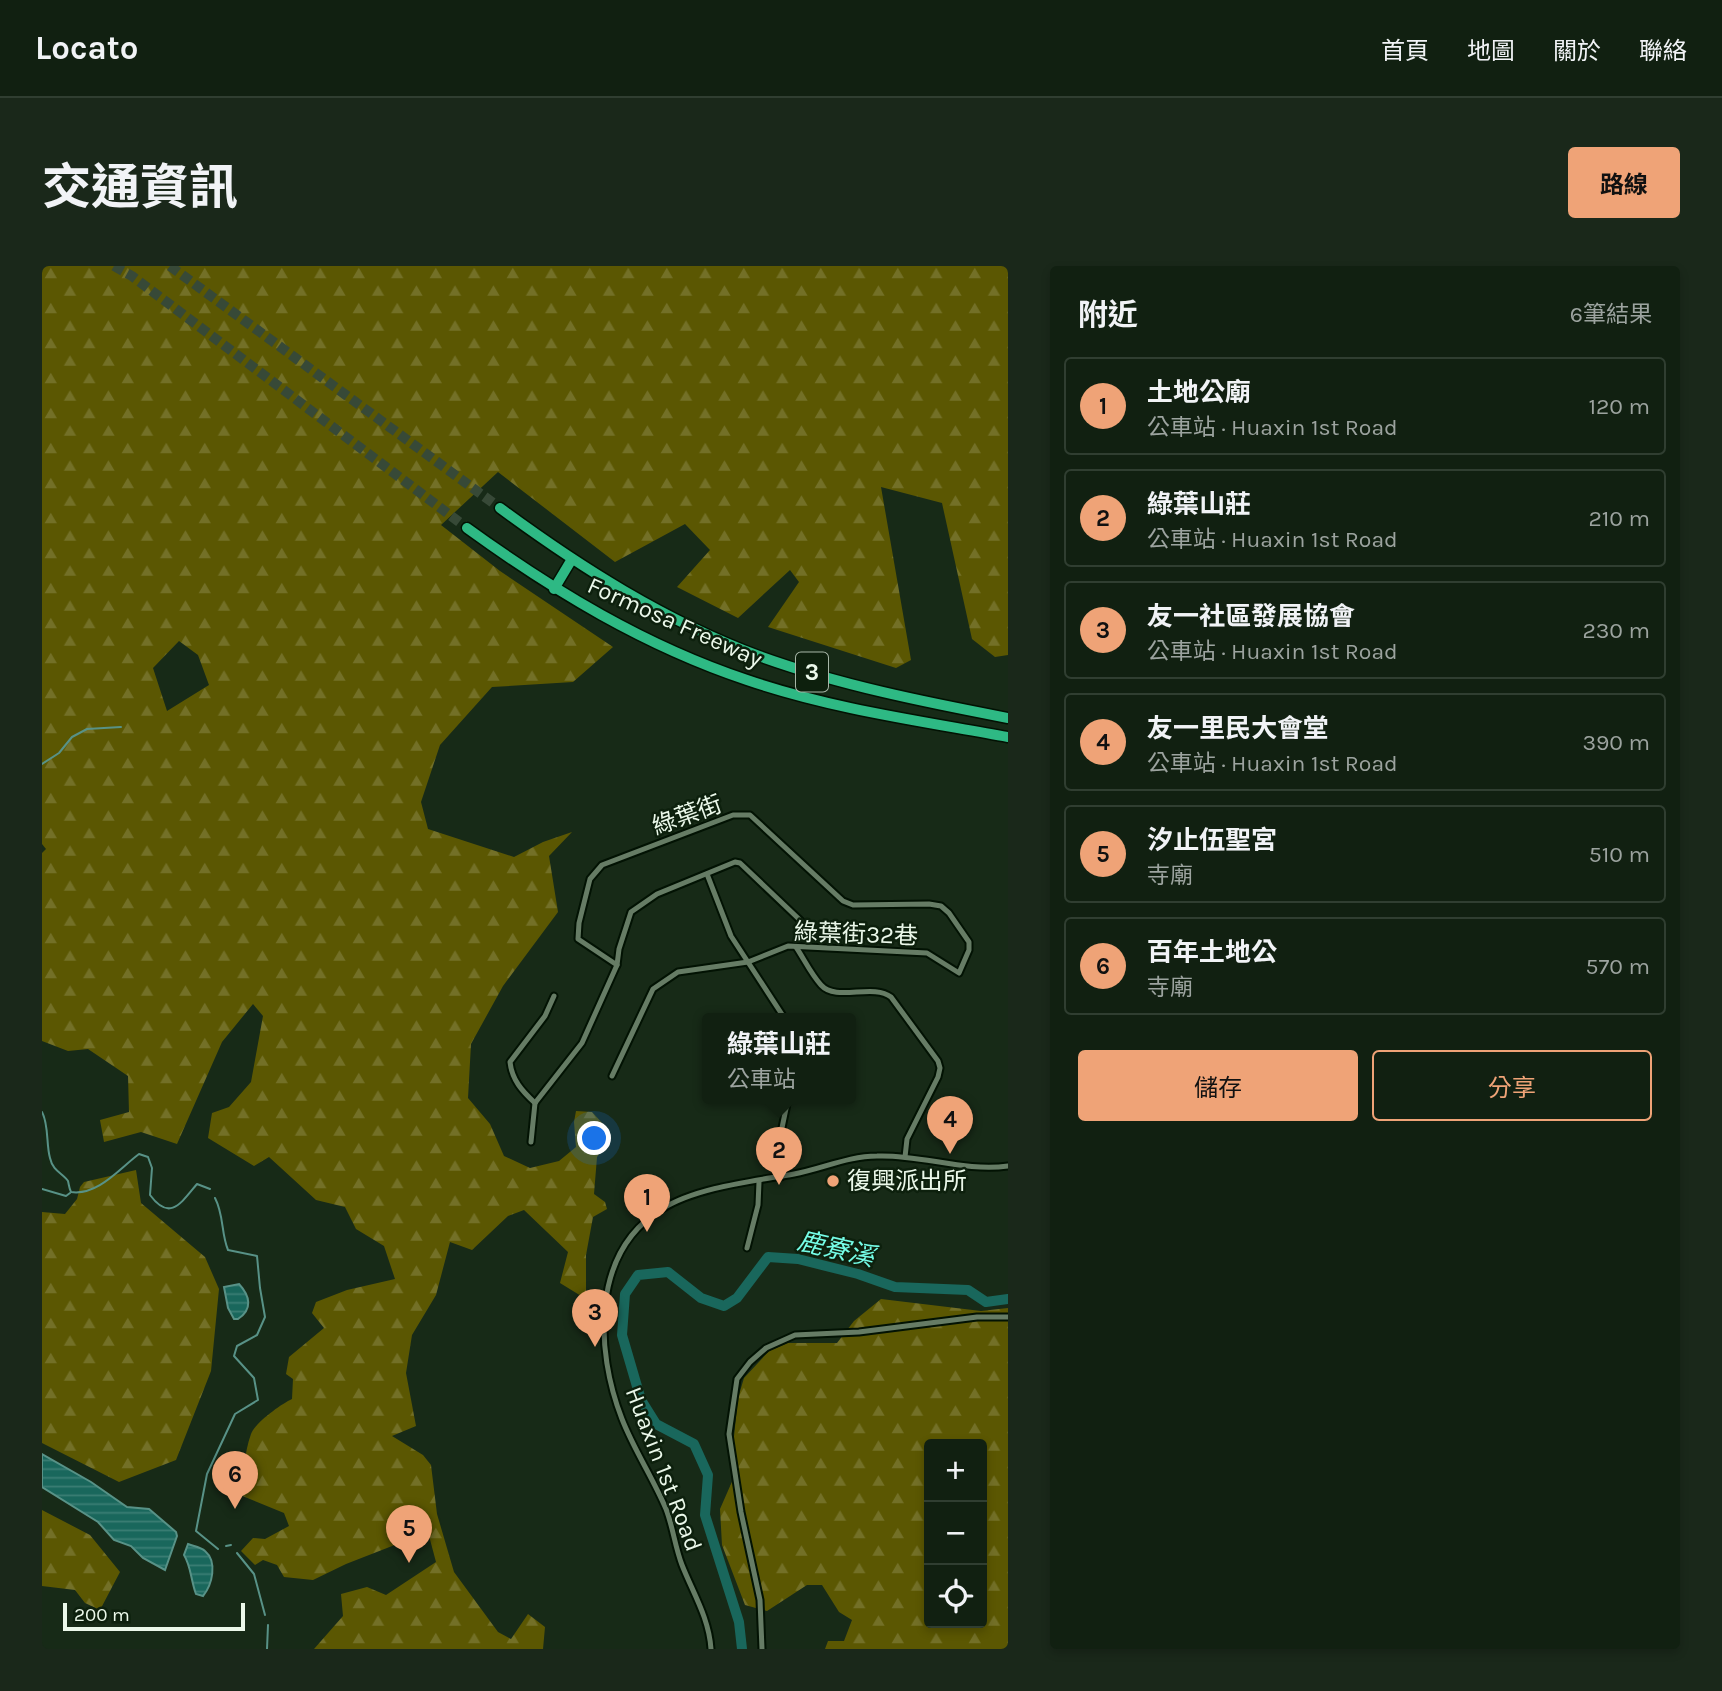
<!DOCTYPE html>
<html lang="zh-TW">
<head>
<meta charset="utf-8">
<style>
	body { margin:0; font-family:Karla,"Noto Sans TC",sans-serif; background:#1a281a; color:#f1f3f6 }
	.controls { position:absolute; right:21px; bottom:21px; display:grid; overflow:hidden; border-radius:7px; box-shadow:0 4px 10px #0003 }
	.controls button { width:63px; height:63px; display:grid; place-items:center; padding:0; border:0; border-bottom:2px solid #303e31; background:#112011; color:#f1f3f6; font:35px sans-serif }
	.scale { position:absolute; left:21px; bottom:18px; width:182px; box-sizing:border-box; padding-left:7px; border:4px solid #ebf8ea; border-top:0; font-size:19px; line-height:24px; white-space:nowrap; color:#ebf8ea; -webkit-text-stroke:5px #0d200d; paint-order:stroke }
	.you { position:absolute; left:553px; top:873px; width:24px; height:24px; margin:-18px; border:5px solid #fff; border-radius:50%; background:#1a73e8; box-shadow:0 0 0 10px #1a73e833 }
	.badge { display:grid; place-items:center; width:46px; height:46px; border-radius:50%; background:#efa377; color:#111; font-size:23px; font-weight:700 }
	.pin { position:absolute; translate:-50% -58px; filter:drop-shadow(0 2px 4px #0008) }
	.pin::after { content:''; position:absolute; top:37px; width:24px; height:21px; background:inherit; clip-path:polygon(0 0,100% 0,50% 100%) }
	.popup { position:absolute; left:660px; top:747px; width:154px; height:91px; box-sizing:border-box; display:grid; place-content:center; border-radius:7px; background:#112011; filter:drop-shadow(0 2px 5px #0005); font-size:23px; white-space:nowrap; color:#9ca39f }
	.popup b { font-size:26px; color:#f1f3f6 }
	.popup::after { content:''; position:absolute; left:50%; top:100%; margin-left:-14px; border:14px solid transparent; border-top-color:#112011 }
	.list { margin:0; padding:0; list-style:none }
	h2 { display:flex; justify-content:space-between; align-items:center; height:91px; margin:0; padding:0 28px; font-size:30px }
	h2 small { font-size:23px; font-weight:400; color:#9ca39f }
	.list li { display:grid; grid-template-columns:46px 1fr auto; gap:21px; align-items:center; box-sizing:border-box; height:98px; margin:0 14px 14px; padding:0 14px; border:2px solid #303e31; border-radius:7px }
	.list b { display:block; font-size:26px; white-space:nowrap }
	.list p { margin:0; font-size:23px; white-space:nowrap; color:#9ca39f }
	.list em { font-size:23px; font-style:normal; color:#9ca39f }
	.actions { display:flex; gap:14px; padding:21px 28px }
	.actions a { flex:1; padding:16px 0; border:2px solid #efa377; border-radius:7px; text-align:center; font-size:24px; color:#efa377 }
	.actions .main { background:#efa377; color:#111 }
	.icon { flex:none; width:38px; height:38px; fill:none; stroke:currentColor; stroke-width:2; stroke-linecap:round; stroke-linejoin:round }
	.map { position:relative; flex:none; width:966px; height:1383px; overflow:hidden; border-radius:7px }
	header { display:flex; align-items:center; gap:42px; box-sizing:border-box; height:98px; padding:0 35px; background:#112011; border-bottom:2px solid #303e31 }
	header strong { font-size:33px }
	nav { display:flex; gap:38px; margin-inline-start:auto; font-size:24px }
	.intro { display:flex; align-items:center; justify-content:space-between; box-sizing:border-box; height:168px; padding:0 42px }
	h1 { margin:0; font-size:49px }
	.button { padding:18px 32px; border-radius:7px; background:#efa377; color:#111; font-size:24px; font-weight:700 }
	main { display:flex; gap:42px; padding:0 42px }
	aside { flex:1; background:#112011; border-radius:7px; box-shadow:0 4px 10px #0003 }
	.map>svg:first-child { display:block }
	.forest { fill:url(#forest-firs); fill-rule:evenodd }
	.water { fill:url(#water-rules); stroke:#589287; stroke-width:2 }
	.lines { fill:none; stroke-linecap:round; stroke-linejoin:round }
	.stream { stroke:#589287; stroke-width:2 }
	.river { stroke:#19675c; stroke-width:10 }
	.highway-tunnel { stroke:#374937; stroke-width:10; stroke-dasharray:10 5; stroke-linecap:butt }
	.street-casing { stroke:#021203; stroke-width:9 }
	.highway-casing { stroke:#021203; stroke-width:13 }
	.street { stroke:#667c65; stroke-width:5 }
	.highway { stroke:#2eb984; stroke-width:10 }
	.poi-dot { fill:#efa377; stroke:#0d200d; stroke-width:2.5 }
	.labels { text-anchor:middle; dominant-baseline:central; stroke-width:5; stroke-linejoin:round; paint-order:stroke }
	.shield { fill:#0d200d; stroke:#a8b7a8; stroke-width:2 }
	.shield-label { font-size:23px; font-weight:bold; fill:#ebf8ea }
	.street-label { font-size:24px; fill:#ebf8ea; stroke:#0d200d }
	.poi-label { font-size:24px; fill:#ebf8ea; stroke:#0d200d; text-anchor:start }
	.water-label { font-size:26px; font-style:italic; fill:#75fde7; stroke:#0d200d }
</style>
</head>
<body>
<header>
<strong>Locato</strong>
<nav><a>首頁</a><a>地圖</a><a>關於</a><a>聯絡</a></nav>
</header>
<div class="intro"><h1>交通資訊</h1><a class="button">路線</a></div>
<main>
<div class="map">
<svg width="966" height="1383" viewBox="0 0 966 1383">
	<defs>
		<pattern id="forest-firs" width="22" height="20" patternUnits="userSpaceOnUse" patternTransform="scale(1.75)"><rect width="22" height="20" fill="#5b5702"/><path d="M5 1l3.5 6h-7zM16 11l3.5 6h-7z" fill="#737027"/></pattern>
		<pattern id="water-rules" width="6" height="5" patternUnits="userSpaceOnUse" patternTransform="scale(1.75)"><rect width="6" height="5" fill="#19675c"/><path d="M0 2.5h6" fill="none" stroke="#3b7e74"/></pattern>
	</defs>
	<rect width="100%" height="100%" fill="#172a17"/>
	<g class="forest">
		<path d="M0,0H966V389L953,391L930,373L900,237L839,221L869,394L854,402L726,361L757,316L748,304L696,352L635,321L668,284L643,258L573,296L456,206L399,259L458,305L571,381L531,416L450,421L398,479L379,536L386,563L472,591L501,576L530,566L507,590L516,646L461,720L429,778L426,832L448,858L462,890L488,902L517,895L534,881L532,856L534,845L550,846L563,860L565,876L555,891L552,928L563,936L565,943L551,951L544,989V1033L518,1017L526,986L482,944L466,950L430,984L408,976L394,1029L370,1069L364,1107L374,1160L350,1170L381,1189L389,1199L395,1248L412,1306L456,1366L469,1373L486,1348L503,1361L501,1383H272L301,1350L299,1328L325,1321L344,1329L394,1296L386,1266L304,1298L271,1314L242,1311L235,1299L221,1294L213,1299L199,1285L211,1272L223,1273L247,1260L242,1247L193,1227C203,1208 202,1187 209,1168C213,1157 239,1138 250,1133L251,1113L244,1108L247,1091L282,1062L270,1047L274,1036L305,1024L353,1013L342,980L314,963L303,941L274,934L227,891L212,900L166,872L170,847L187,841L209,816L221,750L211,738L180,776L135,878L99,866L62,876L58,854L87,846L86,810L46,783L26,785L0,775V587L4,583L0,578ZM137,375L156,389L167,419L125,445L111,402Z"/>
		<path d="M94,904L99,937L163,991L177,1023L169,1105L134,1194L77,1216L0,1177V946L23,948L35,933L38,921L42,916Z"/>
		<path d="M839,1033L939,1045L966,1042V1383H783L786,1375H802L810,1354L797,1346L780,1319H765L725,1345L703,1339L680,1279L678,1243L696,1202L691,1180L696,1132L702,1112L727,1085L746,1077H795L812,1055ZM887,1178H940V1357H887Z"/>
		<path d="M0,1244L48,1269L78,1306L58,1344L43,1337L33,1324L0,1320Z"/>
	</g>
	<g class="water">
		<path d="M197,1018C208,1030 211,1043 196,1053H192L186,1042L182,1021Z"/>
		<path d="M0,1188L49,1216L85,1241L107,1243L134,1266L135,1270L123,1304L101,1292L89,1280L72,1274L56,1256L0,1221Z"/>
		<path d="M146,1278C151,1280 159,1281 163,1285C176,1296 170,1319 161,1330L154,1328C149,1315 149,1300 142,1289Z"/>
	</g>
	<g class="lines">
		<g class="stream">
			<path d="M0,498L17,487L30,471L45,463L79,461"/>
			<path d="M0,846C7,859 4,878 8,892C11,906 21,907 26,915C27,919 27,922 29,926C56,930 78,902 97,888L106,891L110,902L108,929C128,956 139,937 155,918L168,923"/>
			<path d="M0,923L24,930L28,927"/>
			<path d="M173,932C182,949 179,967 186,984L215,990L218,1022L223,1051L215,1069L195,1080L192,1090L212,1112L216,1134L193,1148L165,1208L154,1265L176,1283"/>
			<path d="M184,1280L189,1279"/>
			<path d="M195,1287L212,1308L223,1349"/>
			<path d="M225,1383L226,1359"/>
		</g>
		<path class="river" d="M700,1383L697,1356L663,1249L666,1209L652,1178L614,1158L599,1134L580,1069L583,1028L596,1009L626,1006L659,1032L682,1040L695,1032L726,991L756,993L816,1008L853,1021L926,1024L944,1036L966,1033"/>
		<g class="highway-tunnel">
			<path d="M72,0L90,10L425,262"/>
			<path d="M128,0L458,242"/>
		</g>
		<defs>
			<g id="street">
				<path d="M665,608L689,670L743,753"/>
				<path d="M754,681C762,693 769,708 779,719C794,736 831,717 849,731L896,795L898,802L896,811L865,873L863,891"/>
				<path d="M570,810L611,723L636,706L706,696L746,680L885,687L917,707L927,684V676L907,647L899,640L887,638L811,639L801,635L708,549H691L560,599L548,613L537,657L536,673L575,699"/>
				<path d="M493,837L540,777L575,699L577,683L589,646L615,628L693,596L698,597L759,655"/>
				<path d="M493,837C480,825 470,814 468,796L503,750L512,730"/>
				<path d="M489,876L493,837"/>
				<path d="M739,911L736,881L746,833"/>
				<path d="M705,982L716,939L717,916"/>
				<path d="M669,1383C667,1352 651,1327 640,1299C633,1281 631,1261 624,1243C611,1212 592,1184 580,1153C553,1084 549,986 620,943C655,921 713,915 752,908C780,903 806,890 835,890C878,888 922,906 966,900"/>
				<path d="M720,1383L718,1334L699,1246L687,1168L695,1113L708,1096L724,1082L753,1069L817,1066L935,1051H966"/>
			</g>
			<g id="highway">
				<path d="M458,242C538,301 623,355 717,390C797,419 883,436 966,452"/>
				<path d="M425,262C512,325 603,380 705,414C790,443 879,455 966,471"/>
				<path d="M512,323L530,293"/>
			</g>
		</defs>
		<use href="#street" class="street-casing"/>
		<use href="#highway" class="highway-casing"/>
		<use href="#street" class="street"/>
		<use href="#highway" class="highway"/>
	</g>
	<circle class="poi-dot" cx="791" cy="915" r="7"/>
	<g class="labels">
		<rect class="shield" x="754" y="386.5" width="32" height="39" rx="5"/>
		<g class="shield-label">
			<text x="770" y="406">3</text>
		</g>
		<g class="street-label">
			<text transform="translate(633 356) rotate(24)">Formosa Freeway</text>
			<text transform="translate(645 549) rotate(-20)">綠葉街</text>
			<text transform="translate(814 668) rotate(2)">綠葉街32巷</text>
			<text transform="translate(622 1203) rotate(69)">Huaxin 1st Road</text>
		</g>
		<g class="poi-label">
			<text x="805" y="915">復興派出所</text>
		</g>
		<g class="water-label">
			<text transform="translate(794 983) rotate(13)">鹿寮溪</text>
		</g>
	</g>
</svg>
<div class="controls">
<button>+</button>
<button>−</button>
<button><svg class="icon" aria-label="locate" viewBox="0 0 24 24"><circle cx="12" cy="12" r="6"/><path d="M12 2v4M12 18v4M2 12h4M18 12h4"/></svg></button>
</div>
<div class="scale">200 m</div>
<div class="you"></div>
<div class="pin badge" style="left:605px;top:966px">1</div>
<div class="pin badge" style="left:737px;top:919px">2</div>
<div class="popup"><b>綠葉山莊</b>公車站</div>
<div class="pin badge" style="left:553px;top:1081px">3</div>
<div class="pin badge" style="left:908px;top:888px">4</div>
<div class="pin badge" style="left:367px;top:1297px">5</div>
<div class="pin badge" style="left:193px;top:1243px">6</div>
</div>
<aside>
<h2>附近<small>6筆結果</small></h2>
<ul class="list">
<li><span class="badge">1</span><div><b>土地公廟</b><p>公車站 · Huaxin 1st Road</p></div><em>120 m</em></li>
<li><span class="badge">2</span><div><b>綠葉山莊</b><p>公車站 · Huaxin 1st Road</p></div><em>210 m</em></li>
<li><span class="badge">3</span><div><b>友一社區發展協會</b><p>公車站 · Huaxin 1st Road</p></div><em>230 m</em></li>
<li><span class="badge">4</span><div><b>友一里民大會堂</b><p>公車站 · Huaxin 1st Road</p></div><em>390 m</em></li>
<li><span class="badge">5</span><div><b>汐止伍聖宮</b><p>寺廟</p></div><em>510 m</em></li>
<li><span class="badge">6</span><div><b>百年土地公</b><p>寺廟</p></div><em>570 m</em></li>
</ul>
<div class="actions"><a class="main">儲存</a><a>分享</a></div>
</aside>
</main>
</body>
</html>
